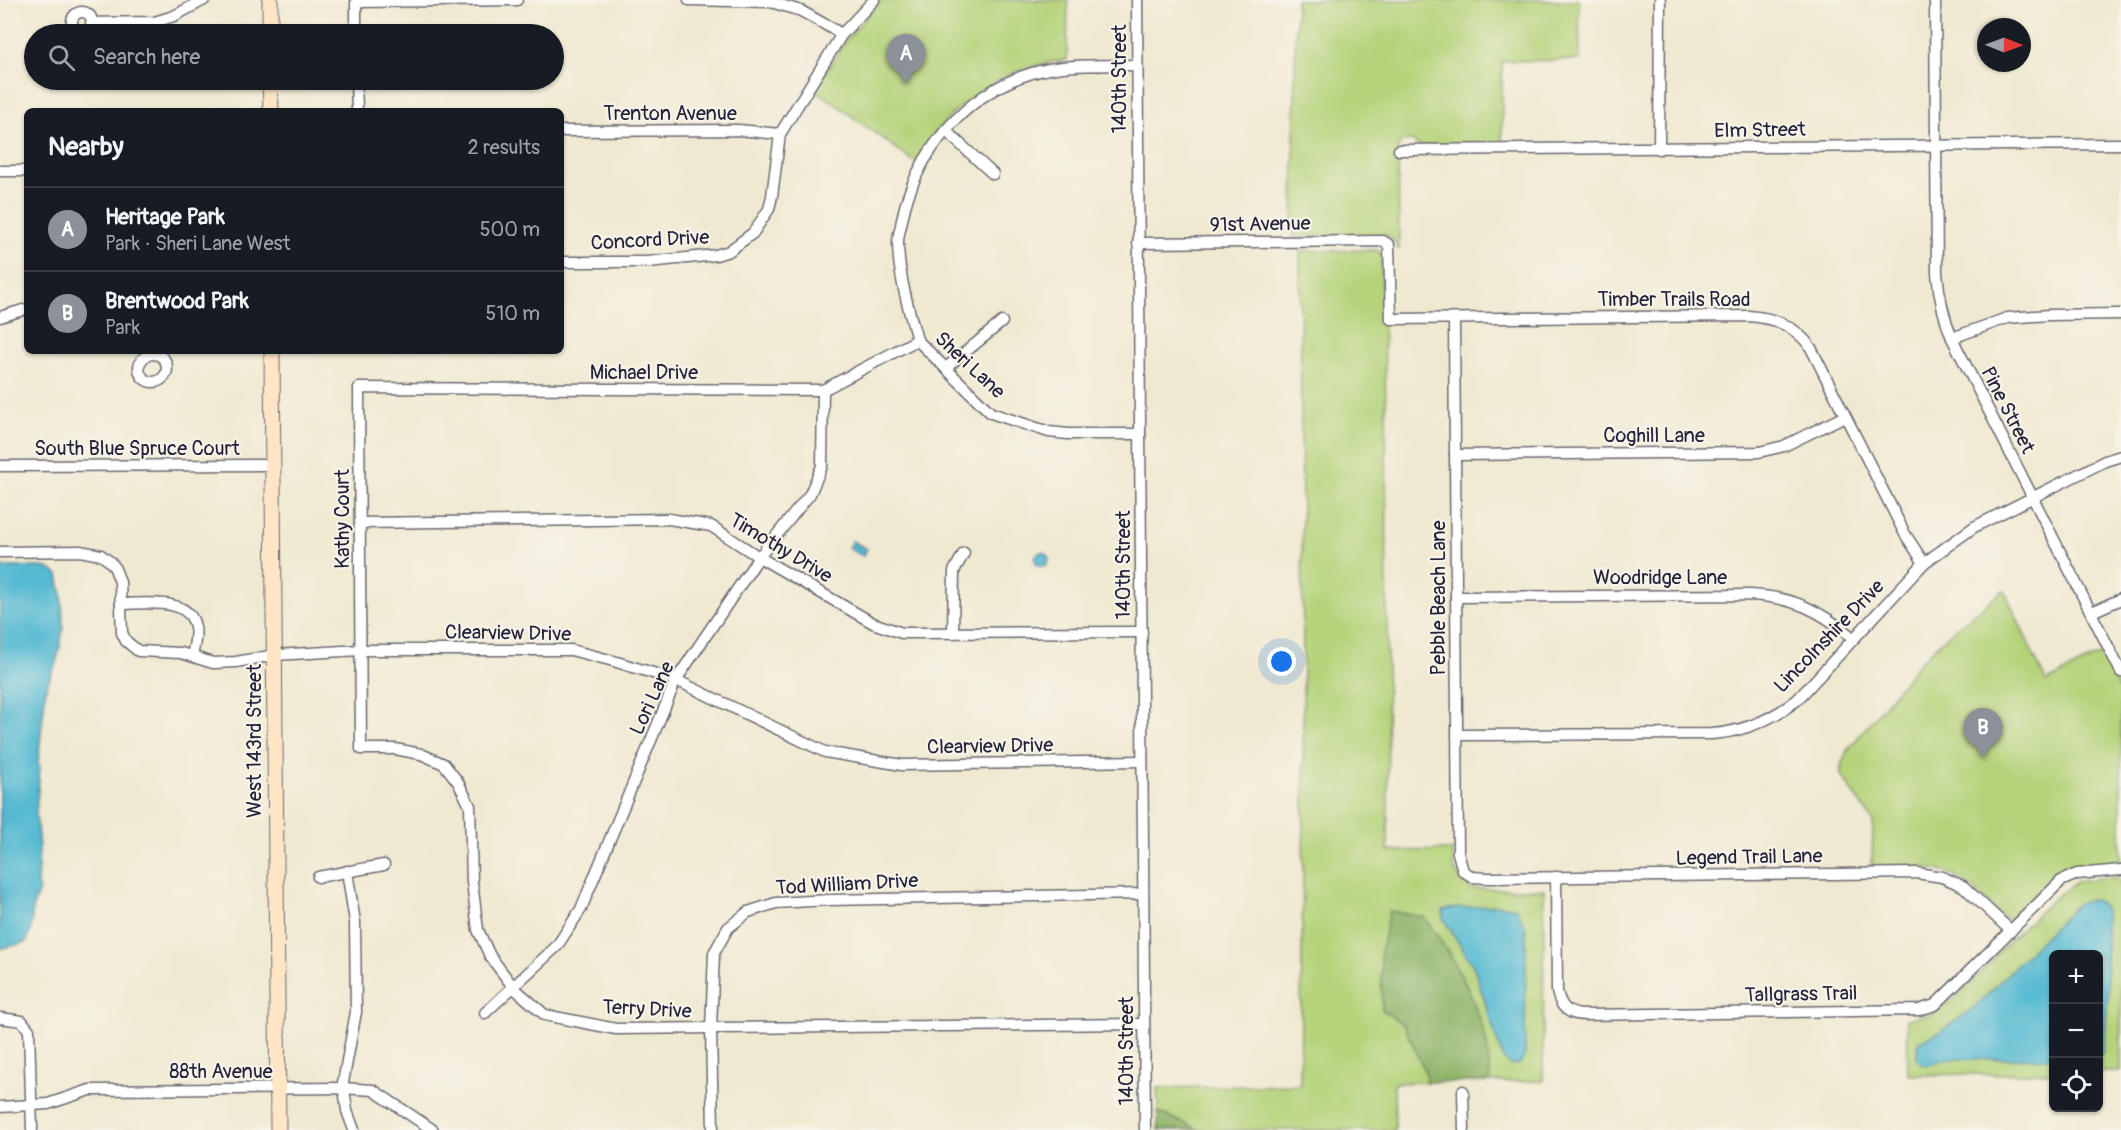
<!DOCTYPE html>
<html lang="en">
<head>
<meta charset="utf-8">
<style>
	body { margin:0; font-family:Pangolin,sans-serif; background:#242831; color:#f1f3f6 }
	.controls { position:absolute; right:18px; bottom:18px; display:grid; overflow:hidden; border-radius:9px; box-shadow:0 2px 4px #0004 }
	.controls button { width:54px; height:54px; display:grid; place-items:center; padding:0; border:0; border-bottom:2px solid #363941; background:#171b24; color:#f1f3f6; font:30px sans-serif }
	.compass { position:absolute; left:1977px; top:18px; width:54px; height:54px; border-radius:50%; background:#171b24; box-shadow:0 2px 4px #0004; rotate:91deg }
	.you { position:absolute; left:1282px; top:662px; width:21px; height:21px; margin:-15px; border:4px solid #fff; border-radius:50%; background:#1a73e8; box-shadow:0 0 0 9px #1a73e833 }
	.badge { display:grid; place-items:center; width:39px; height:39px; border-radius:50%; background:#8c9099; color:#fff; font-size:20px; font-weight:700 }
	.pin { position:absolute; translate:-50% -50px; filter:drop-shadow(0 2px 3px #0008) }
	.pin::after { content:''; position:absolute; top:32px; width:21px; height:18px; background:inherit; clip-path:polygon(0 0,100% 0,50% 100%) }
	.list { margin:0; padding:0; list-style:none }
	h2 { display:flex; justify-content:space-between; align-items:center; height:78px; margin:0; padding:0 24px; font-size:26px }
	h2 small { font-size:20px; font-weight:400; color:#9ea1a6 }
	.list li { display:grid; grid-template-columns:39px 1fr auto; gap:18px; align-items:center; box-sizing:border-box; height:84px; padding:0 24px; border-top:2px solid #363941 }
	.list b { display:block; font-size:22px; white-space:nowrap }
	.list p { margin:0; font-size:20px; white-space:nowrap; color:#9ea1a6 }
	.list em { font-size:20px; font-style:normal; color:#9ea1a6 }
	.icon { flex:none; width:33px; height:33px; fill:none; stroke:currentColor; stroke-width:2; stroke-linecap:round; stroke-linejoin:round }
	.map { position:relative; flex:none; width:2121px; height:1130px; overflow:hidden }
	.search { position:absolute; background:#171b24; box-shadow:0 2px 4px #0004; left:24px; top:24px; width:540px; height:66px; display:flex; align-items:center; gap:15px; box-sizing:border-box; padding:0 21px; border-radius:33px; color:#9ea1a6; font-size:22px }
	.panel { position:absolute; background:#171b24; box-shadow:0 2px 4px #0004; left:24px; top:108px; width:540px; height:246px; border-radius:9px }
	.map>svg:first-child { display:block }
	.green { fill:#b5d37a; stroke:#6c7a5a; stroke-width:1.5; fill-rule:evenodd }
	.forest { fill:#90b56a; stroke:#596c52; stroke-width:1.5 }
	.water { fill:#54bad2; stroke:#3b6e86; stroke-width:1.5 }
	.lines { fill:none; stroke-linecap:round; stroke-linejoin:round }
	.street-casing { stroke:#6a6870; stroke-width:13 }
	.secondary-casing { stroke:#6a6870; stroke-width:17 }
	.street { stroke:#fff; stroke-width:10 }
	.secondary { stroke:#fee5c5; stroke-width:15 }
	.labels { text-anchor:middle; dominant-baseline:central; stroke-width:4.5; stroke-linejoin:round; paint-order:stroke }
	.street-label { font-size:20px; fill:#22223b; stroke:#f7f3e8 }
</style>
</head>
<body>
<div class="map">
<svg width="2121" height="1130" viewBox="0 0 2121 1130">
	<rect width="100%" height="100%" fill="#f7f3e8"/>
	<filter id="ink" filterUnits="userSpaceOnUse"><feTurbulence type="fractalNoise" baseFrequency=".0167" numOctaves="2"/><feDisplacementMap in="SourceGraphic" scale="12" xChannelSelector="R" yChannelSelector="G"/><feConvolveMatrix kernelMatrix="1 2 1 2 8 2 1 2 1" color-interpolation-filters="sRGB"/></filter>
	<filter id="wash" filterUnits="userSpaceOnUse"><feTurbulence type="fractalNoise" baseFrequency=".008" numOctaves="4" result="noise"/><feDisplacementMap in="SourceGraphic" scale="24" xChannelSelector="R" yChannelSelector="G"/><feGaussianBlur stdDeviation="1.35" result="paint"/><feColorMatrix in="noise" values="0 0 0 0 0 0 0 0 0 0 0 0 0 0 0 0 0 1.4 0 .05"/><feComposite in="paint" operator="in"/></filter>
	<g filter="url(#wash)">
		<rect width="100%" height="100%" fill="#f0e9d1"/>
		<g class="green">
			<path d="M881,0H1068L1067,60C1003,66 946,106 916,163L815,89L847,39Z"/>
			<path d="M1296,0H1579L1580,60L1502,61V145L1420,146L1412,141H1403L1398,146L1399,250L1394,241L1388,236L1293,237Z"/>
			<path d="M1381,250L1386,404L1388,851L1453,850C1452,871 1455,875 1471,889H1544L1543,1081L1490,1082L1486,1044L1472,997L1447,949L1397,913L1389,911L1382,1009L1404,1025L1426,1074V1082L1394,1083L1395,1130H1199L1158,1112L1157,1088L1300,1085L1304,800L1300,251ZM1498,905L1516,908L1526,929L1525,1055L1503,1059L1474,967L1443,918V911L1450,909Z"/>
			<path d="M2004,590L2046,682L2103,653L2121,693V864C2107,866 2093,864 2078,868C2052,875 2034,899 2016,918L2008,920C1995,914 1985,898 1974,889C1944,862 1909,867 1872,867L1873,821L1841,775V765L1848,750L1917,665L1950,633Z"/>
			<path d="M2111,877L2121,881V1072H2099V1055L2103,1052L2108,992L2106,964V912L2099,902L2092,900L2077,904L1975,1007L1940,1032L1918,1042L1917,1058L1929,1065L1941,1060L1947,1059L2053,1058V1073L1908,1075L1907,1019L1933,1014L1965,990L2009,941L2054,898L2078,881Z"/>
		</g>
		<g class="forest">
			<path d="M1389,911L1424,917C1452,955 1477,998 1487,1045C1489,1057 1489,1069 1490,1082H1426V1074L1404,1025L1382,1010L1381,950Z"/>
			<path d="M1158,1112L1199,1130H1158Z"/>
		</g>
		<g class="water">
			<path d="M852,541L867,549L863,556L848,548Z"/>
			<circle cx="1042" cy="559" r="7"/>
			<path d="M0,567H43L50,569L58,575L62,595L63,629L60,646L56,663L46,687L38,762L40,768L36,813L39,848L37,884L39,891L33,906L31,930L26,942L0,949Z"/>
			<path d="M2092,900L2099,902L2106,912V964L2108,992L2105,1043L2103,1052L2099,1055L2098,954H2054L2053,1058L1947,1059C1938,1060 1929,1068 1921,1063L1917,1058L1918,1042L1940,1032L1975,1007L2077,904Z"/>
			<path d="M1498,905L1516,908L1526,929L1525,1055L1520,1064L1510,1065L1503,1059L1474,967L1443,918V911L1450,909Z"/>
		</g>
	</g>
	<g filter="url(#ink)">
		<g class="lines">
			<defs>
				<g id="street">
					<path d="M689,0L771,2L801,11L842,34"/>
					<path d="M1137,0L1145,1130"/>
					<path d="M1935,0L1937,273C1939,296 1943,316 1952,338L2121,672"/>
					<circle cx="82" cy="22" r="10"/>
					<path d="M91,23L154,22L174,16L204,0"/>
					<path d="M356,34V2L517,0"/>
					<path d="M356,80L357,111"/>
					<path d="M561,131L738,130L780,134"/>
					<path d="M946,131L993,174"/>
					<path d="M1659,149L1660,0"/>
					<path d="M1399,150L2121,144"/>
					<path d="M0,171H27"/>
					<path d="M1138,243L1383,241L1389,245L1391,319L1749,316C1775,318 1796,326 1811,348L1905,534L1924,563"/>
					<path d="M561,262H648L716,255L729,251L753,233L769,209L772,196L780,134L842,34L874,0"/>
					<path d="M0,317L23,310"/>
					<path d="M1454,319L1458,853L1463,871L1473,877L1488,878L1917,873L1942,877L1963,886L2011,931"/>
					<path d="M1952,338L2007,318L2049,315L2121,314"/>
					<path d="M917,340L823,390L359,388L361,749H395L421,754L444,764L458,782L470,806L472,882L478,930L490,956L514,988L545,1015L616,1029L1144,1024"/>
					<path d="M917,340C909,310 898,274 898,242C898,235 901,227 902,220C915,153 966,93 1032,73C1066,63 1101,66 1136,65"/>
					<path d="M917,340L991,413L1049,432L1068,434H1140"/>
					<circle cx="153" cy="368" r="14"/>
					<path d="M947,367L1002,322"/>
					<path d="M1455,455L1759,452L1784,446L1845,416"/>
					<path d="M0,466L273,465"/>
					<path d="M360,523L669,519L711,526L759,557L873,623L902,633L1142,632"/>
					<path d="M0,552L80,551L101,555L108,560L114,566L120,582L122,633L126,641L138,651L181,653L213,663L236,662L275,655L361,650H571L610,660L676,680L825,752L902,765L1142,761"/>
					<path d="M1456,597L1750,595C1793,597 1820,610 1853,638"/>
					<path d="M121,604C144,604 190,596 195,627C197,637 194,646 192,656"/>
					<path d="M2092,612L2121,599"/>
					<path d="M953,633L954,571L964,553"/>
					<path d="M1457,735L1711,734C1744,732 1771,720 1797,700L1924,563L1974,527L2105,461L2121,456"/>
					<path d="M318,877L384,865"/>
					<path d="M1556,877L1557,991C1560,1007 1568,1015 1585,1015L1919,1010L1935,1005L2061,881L2077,874L2121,870"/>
					<path d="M485,1013L557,946L581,909L676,680L759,557L810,494L822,466L823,390"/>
					<path d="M0,1018L22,1021L29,1030L32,1130"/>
					<path d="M342,1088L356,1012L355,922L347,871"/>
					<path d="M344,1088L347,1111L354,1130"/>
					<path d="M1463,1091L1464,1130"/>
					<path d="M0,1107L48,1104L90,1090L342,1088L373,1090L433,1130"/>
					<path d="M713,1130L711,1029L714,953L728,928L748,912L776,903L829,900L1143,894"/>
				</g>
				<g id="secondary">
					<path d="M270,0V34"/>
					<path d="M270,80L271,111"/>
					<path d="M272,351L278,1130"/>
				</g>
			</defs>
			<use href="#street" class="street-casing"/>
			<use href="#secondary" class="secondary-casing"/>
			<use href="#street" class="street"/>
			<use href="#secondary" class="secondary"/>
		</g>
	</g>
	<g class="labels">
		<g class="street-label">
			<text transform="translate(1119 79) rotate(-90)">140th Street</text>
			<text x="670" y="113">Trenton Avenue</text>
			<text transform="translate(1760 130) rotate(-1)">Elm Street</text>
			<text transform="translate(1260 224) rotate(-1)">91st Avenue</text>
			<text transform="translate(650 240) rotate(-3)">Concord Drive</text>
			<text x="1674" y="299">Timber Trails Road</text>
			<text transform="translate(970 365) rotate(43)">Sheri Lane</text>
			<text x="644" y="372">Michael Drive</text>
			<text transform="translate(2008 410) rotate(63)">Pine Street</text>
			<text x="1654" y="435">Coghill Lane</text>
			<text x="137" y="448">South Blue Spruce Court</text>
			<text transform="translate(342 519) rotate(-90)">Kathy Court</text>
			<text transform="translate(781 548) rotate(31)">Timothy Drive</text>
			<text transform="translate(1123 565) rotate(-90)">140th Street</text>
			<text x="1660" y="577">Woodridge Lane</text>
			<text transform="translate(1438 598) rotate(-90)">Pebble Beach Lane</text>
			<text transform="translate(508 633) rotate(1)">Clearview Drive</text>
			<text transform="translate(1829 636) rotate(-46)">Lincolnshire Drive</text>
			<text transform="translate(652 698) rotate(-65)">Lori Lane</text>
			<text transform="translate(254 741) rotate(-90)">West 143rd Street</text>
			<text transform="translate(990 746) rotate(-1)">Clearview Drive</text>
			<text transform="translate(1749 857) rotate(-1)">Legend Trail Lane</text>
			<text transform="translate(847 884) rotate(-3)">Tod William Drive</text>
			<text transform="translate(1801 994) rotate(-1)">Tallgrass Trail</text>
			<text transform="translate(647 1009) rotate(3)">Terry Drive</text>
			<text transform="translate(1126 1051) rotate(-90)">140th Street</text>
			<text x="221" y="1071">88th Avenue</text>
		</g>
	</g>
</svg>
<div class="controls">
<button>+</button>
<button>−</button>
<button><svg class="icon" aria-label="locate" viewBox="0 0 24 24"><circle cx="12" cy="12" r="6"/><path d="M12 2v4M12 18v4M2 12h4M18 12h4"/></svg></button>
</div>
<svg class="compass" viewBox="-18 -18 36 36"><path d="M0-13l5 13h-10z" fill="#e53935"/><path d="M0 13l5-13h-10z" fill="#9ea1a6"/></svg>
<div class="you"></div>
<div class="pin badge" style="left:906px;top:84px">A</div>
<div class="pin badge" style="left:1983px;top:758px">B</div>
<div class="search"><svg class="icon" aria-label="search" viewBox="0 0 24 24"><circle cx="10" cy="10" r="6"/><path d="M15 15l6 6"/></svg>Search here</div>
<section class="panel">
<h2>Nearby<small>2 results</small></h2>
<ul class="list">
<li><span class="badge">A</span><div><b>Heritage Park</b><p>Park · Sheri Lane West</p></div><em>500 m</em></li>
<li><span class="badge">B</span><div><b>Brentwood Park</b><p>Park</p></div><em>510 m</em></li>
</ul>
</section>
</div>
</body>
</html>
